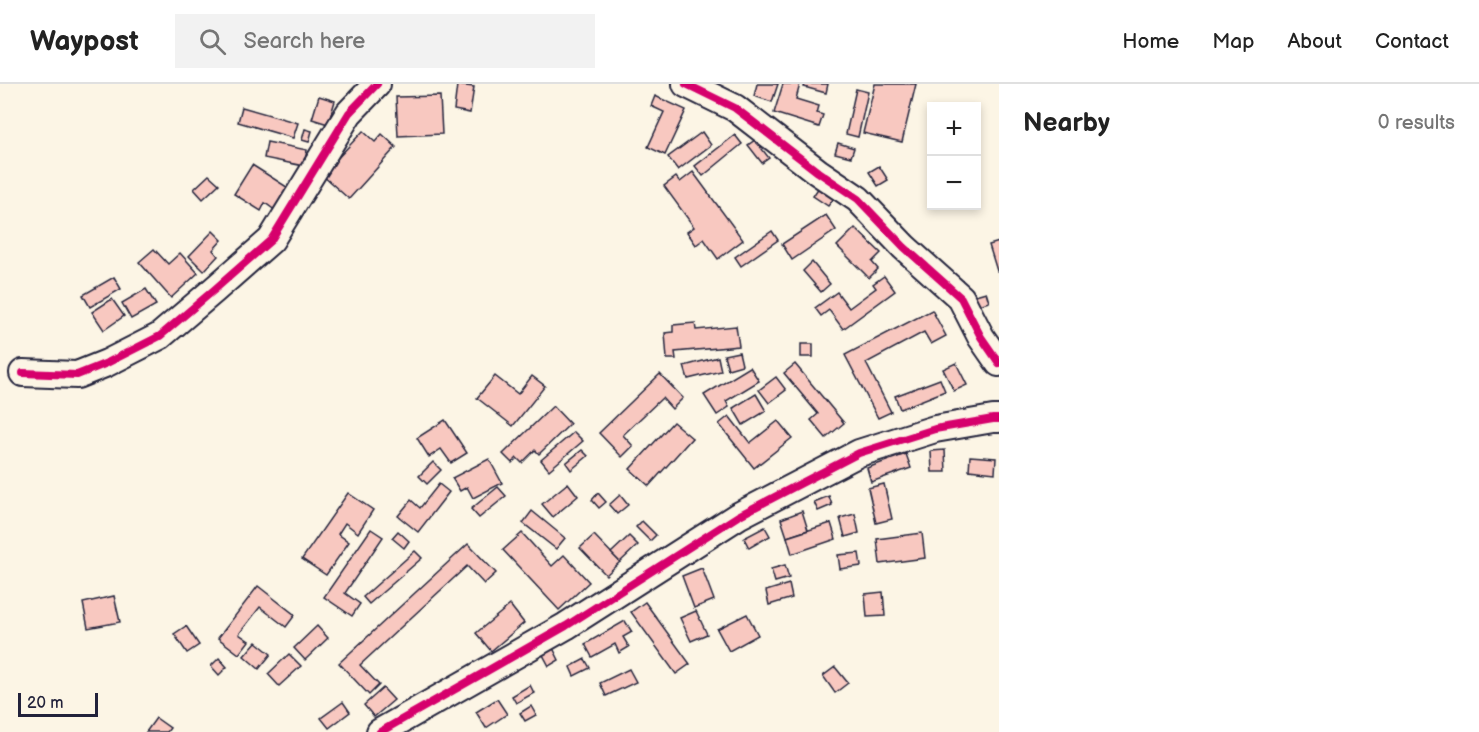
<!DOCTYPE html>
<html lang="en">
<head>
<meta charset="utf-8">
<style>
	body { margin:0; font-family:"Balsamiq Sans",sans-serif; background:#f2f2f2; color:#222 }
	.controls { position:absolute; right:18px; top:18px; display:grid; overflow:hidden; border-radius:0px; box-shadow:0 3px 9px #0003 }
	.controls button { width:54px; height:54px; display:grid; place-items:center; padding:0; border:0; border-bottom:2px solid #e0e0e0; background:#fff; color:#222; font:30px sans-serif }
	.scale { position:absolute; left:18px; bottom:15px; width:80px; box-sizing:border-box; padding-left:6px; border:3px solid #22223b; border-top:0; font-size:16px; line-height:21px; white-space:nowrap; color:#22223b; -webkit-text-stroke:4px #fcf5e5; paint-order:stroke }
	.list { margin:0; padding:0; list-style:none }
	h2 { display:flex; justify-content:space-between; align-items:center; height:78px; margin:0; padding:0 24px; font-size:26px }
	h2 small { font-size:20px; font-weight:400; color:#767676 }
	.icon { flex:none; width:33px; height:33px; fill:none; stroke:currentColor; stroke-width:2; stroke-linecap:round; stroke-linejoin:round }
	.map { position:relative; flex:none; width:999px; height:648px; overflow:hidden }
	header { display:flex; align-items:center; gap:36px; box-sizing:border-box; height:84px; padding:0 30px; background:#fff; border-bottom:2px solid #e0e0e0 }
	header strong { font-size:28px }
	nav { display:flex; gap:33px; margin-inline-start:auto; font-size:21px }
	.search { width:420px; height:54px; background:#f2f2f2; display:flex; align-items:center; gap:15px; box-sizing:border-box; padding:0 21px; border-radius:0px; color:#767676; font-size:22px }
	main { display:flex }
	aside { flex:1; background:#fff }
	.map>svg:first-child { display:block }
	.building { fill:#f8c8c0; stroke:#22223b; stroke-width:1.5 }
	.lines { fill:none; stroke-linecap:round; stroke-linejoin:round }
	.minor-casing { stroke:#22223b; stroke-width:30 }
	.minor { stroke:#fcf5e5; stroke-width:26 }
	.cycleway-casing { stroke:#fcf5e5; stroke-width:11 }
	.cycleway { stroke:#d6006c; stroke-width:8 }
</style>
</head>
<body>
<header>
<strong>Waypost</strong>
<div class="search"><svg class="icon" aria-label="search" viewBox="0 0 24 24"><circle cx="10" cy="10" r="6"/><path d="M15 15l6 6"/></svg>Search here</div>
<nav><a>Home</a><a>Map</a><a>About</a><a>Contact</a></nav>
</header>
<main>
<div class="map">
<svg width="999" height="648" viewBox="0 0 999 648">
	<rect width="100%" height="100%" fill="#fcf5e5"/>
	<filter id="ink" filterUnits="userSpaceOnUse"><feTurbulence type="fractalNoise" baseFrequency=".0167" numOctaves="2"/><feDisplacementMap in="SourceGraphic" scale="12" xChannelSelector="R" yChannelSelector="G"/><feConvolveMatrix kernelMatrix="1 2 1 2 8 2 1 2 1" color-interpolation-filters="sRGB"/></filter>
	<g filter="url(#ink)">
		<g class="building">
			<path d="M757,0H778L772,18L754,12Z"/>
			<path d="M783,0H800L796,15L819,22L817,29L823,31L819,43L774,29Z"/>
			<path d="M805,0H828L826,9L804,3Z"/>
			<path d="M875,0H916L902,58L863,49Z"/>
			<path d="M457,1L474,3L470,29L454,26Z"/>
			<path d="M856,5L868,8L858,53L846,50Z"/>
			<path d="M319,12L335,17L328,40L312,35Z"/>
			<path d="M440,12L442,50L398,52L396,13Z"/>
			<path d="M655,12L686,26L665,71L648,63L664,28L651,22Z"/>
			<path d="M242,23L298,39L293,54L238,38Z"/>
			<path d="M305,45L312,47L309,58L302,56Z"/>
			<path d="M363,47L375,58L382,50L396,63L349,115L322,91Z"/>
			<path d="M702,48L711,61L678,86L668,73Z"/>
			<path d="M735,51L742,60L703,92L695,82Z"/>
			<path d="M755,56L769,74L762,79L748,61Z"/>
			<path d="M267,58L307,66L304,82L264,74Z"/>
			<path d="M838,59L854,64L851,73L835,69Z"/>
			<path d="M252,81L290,105L276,127L265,119L261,127L234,110Z"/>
			<path d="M879,82L888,96L878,102L869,88Z"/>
			<path d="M693,88L743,156L718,175L704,155L696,161L687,148L694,143L664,102L676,93L680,98Z"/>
			<path d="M209,91L219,100L203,115L194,105Z"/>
			<path d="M819,103L835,113L828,122L813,112Z"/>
			<path d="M826,131L836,146L792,176L782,160Z"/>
			<path d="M855,144L881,169L872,178L878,185L869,194L837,162Z"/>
			<path d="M213,147L222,156L213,166L218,172L204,187L189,172Z"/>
			<path d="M772,147L778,156L741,182L735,173Z"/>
			<path d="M999,158V186L997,187L989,161Z"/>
			<path d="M154,165L168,180L180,169L198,189L171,214L139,178Z"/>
			<path d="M812,178L830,200L821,208L803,187Z"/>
			<path d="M884,192L895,207L843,245L829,226L821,232L815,224L837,208L849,224L876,204L873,200Z"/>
			<path d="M114,193L121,205L90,223L83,211Z"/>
			<path d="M146,205L156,221L131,235L122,219Z"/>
			<path d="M986,208L989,218L975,222L972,212Z"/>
			<path d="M112,215L124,232L104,246L92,228Z"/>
			<path d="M932,226L946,252L931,260L924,248L866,279L891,328L878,334L845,271Z"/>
			<path d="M695,239L696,246L736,242L739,262L675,268L676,275H667L665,249L673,248V241Z"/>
			<rect x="801" y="260" width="12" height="13"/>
			<path d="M739,268L742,281L728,285L724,271Z"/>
			<path d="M718,273L721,287L688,295L684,282Z"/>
			<path d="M956,279L967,301L954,307L943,285Z"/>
			<path d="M795,280L844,339L826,354L811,336L818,330L784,289Z"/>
			<path d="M750,283L759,297L726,317L729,323L717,331L704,311Z"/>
			<path d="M660,290L683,314L672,325L662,314L623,351L633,362L622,373L599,349Z"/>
			<path d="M495,292L518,310L532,292L545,302L513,342L477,314Z"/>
			<path d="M776,293L786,306L769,319L759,306Z"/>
			<path d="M940,295L945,307L900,325L895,312Z"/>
			<path d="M756,310L766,327L743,341L733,324Z"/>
			<path d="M553,322L570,340L539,370L535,366L522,379L517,374L512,379L503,370Z"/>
			<path d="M729,332L750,359L778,337L792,354L754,384L719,340Z"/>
			<path d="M445,336L467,369L451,379L441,365L429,373L417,354Z"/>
			<path d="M673,338L692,354L649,402L630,385Z"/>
			<path d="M574,348L583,357L549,386L541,376Z"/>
			<path d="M582,366L588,372L571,386L566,379Z"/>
			<path d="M945,366L946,388H932L931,367Z"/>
			<path d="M906,370L911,384L871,398L867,384Z"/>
			<path d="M970,372L996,374L995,389L969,386Z"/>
			<path d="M489,375L502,399L473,414L467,403L460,407L452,394Z"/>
			<path d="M433,378L441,386L427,400L419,392Z"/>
			<path d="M568,399L578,412L553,433L542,420Z"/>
			<path d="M439,400L449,408L418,448L398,432L411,416L420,424Z"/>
			<path d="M884,400L892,435L876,439L868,404Z"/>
			<path d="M498,403L506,412L479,434L471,425Z"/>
			<path d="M348,409L373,426L358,449L345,439L338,450L349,458L326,491L302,475Z"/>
			<path d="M598,409L606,418L599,424L592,416Z"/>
			<path d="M620,411L628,421L617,430L609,421Z"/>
			<path d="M829,412L832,421L818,427L814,418Z"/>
			<path d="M532,427L565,454L556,465L523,439Z"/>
			<path d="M802,427L808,446L787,453L781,435Z"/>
			<path d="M855,430L859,449L845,453L840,434Z"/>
			<path d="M642,437L656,451L650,457L636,443Z"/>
			<path d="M831,439L836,455L792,470L787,453Z"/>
			<path d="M765,443L770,452L749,464L744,454Z"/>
			<path d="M371,445L383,453L345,509L360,520L352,532L324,513Z"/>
			<path d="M398,447L409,457L404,464L392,454Z"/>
			<path d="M522,449L552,482L564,471L589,498L559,526L503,466Z"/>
			<path d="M922,449L925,474L880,480L877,455Z"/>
			<path d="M594,451L620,478L606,491L580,464Z"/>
			<path d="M629,452L638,461L620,478L611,469Z"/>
			<path d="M468,460L496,489L484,500L467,482L360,581L379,601L369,611L339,579Z"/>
			<path d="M415,467L422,474L369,520L363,513Z"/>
			<path d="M859,469L861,482L840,485L838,471Z"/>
			<path d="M785,481L789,494L775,498L771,485Z"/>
			<path d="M702,484L714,516L694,524L682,492Z"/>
			<path d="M789,500L792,514L769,521L766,507Z"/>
			<path d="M258,502L295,531L286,543L260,523L239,550L249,557L239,570L218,554Z"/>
			<path d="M883,508L885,532L867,533L865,510Z"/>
			<path d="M114,512L120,538L88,544L83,519Z"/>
			<path d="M645,518L690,580L676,590L631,528Z"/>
			<path d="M510,521L524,539L491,567L476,549Z"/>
			<path d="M696,527L707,550L691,557L680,534Z"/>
			<path d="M747,530L758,551L729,567L717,545Z"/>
			<path d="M625,537L632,548L623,553L629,563L619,569L615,560L592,573L585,560Z"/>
			<path d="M186,542L199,561L187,569L174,550Z"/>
			<path d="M317,542L328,554L305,576L294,564Z"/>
			<path d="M256,558L271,570L259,585L244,572Z"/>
			<path d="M552,562L559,576L549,582L541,567Z"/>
			<path d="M289,570L301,582L279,602L268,590Z"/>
			<path d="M219,574L227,583L219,591L211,582Z"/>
			<path d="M585,575L590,584L574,592L570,583Z"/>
			<path d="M835,583L848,599L835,609L823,592Z"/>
			<path d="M629,585L636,598L606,612L600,599Z"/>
			<path d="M530,601L534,609L516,619L512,612Z"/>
			<path d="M383,604L394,616L374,633L364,621Z"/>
			<path d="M497,615L507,630L486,644L476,628Z"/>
			<path d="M343,618L350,628L329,644L321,634Z"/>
			<path d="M531,622L536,631L525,637L520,629Z"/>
			<path d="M156,634L170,644L167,648H146Z"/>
		</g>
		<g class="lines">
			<defs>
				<g id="minor">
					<path d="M686,0L735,24L818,88L858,115L904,163L961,214L981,253L999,279"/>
					<path d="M23,289L77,291L107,279L160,252L214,206L271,156L349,29L377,0"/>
					<path d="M380,648L566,542L738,432L859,369L935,345L993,335H999"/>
				</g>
			</defs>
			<use href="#minor" class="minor-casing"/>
			<use href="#minor" class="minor"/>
			<defs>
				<g id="cycleway">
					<path d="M686,0L735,24L818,88L858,115L904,163L961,214L981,253L999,279"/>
					<path d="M23,289L77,291L107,279L160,252L214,206L271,156L349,29L377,0"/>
					<path d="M380,648L566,542L738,432L859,369L935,345L993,335H999"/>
				</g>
			</defs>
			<use href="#cycleway" class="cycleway-casing"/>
			<use href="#cycleway" class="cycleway"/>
		</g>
	</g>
</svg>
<div class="controls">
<button>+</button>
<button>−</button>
</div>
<div class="scale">20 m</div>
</div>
<aside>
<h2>Nearby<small>0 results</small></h2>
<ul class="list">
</ul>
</aside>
</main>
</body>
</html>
